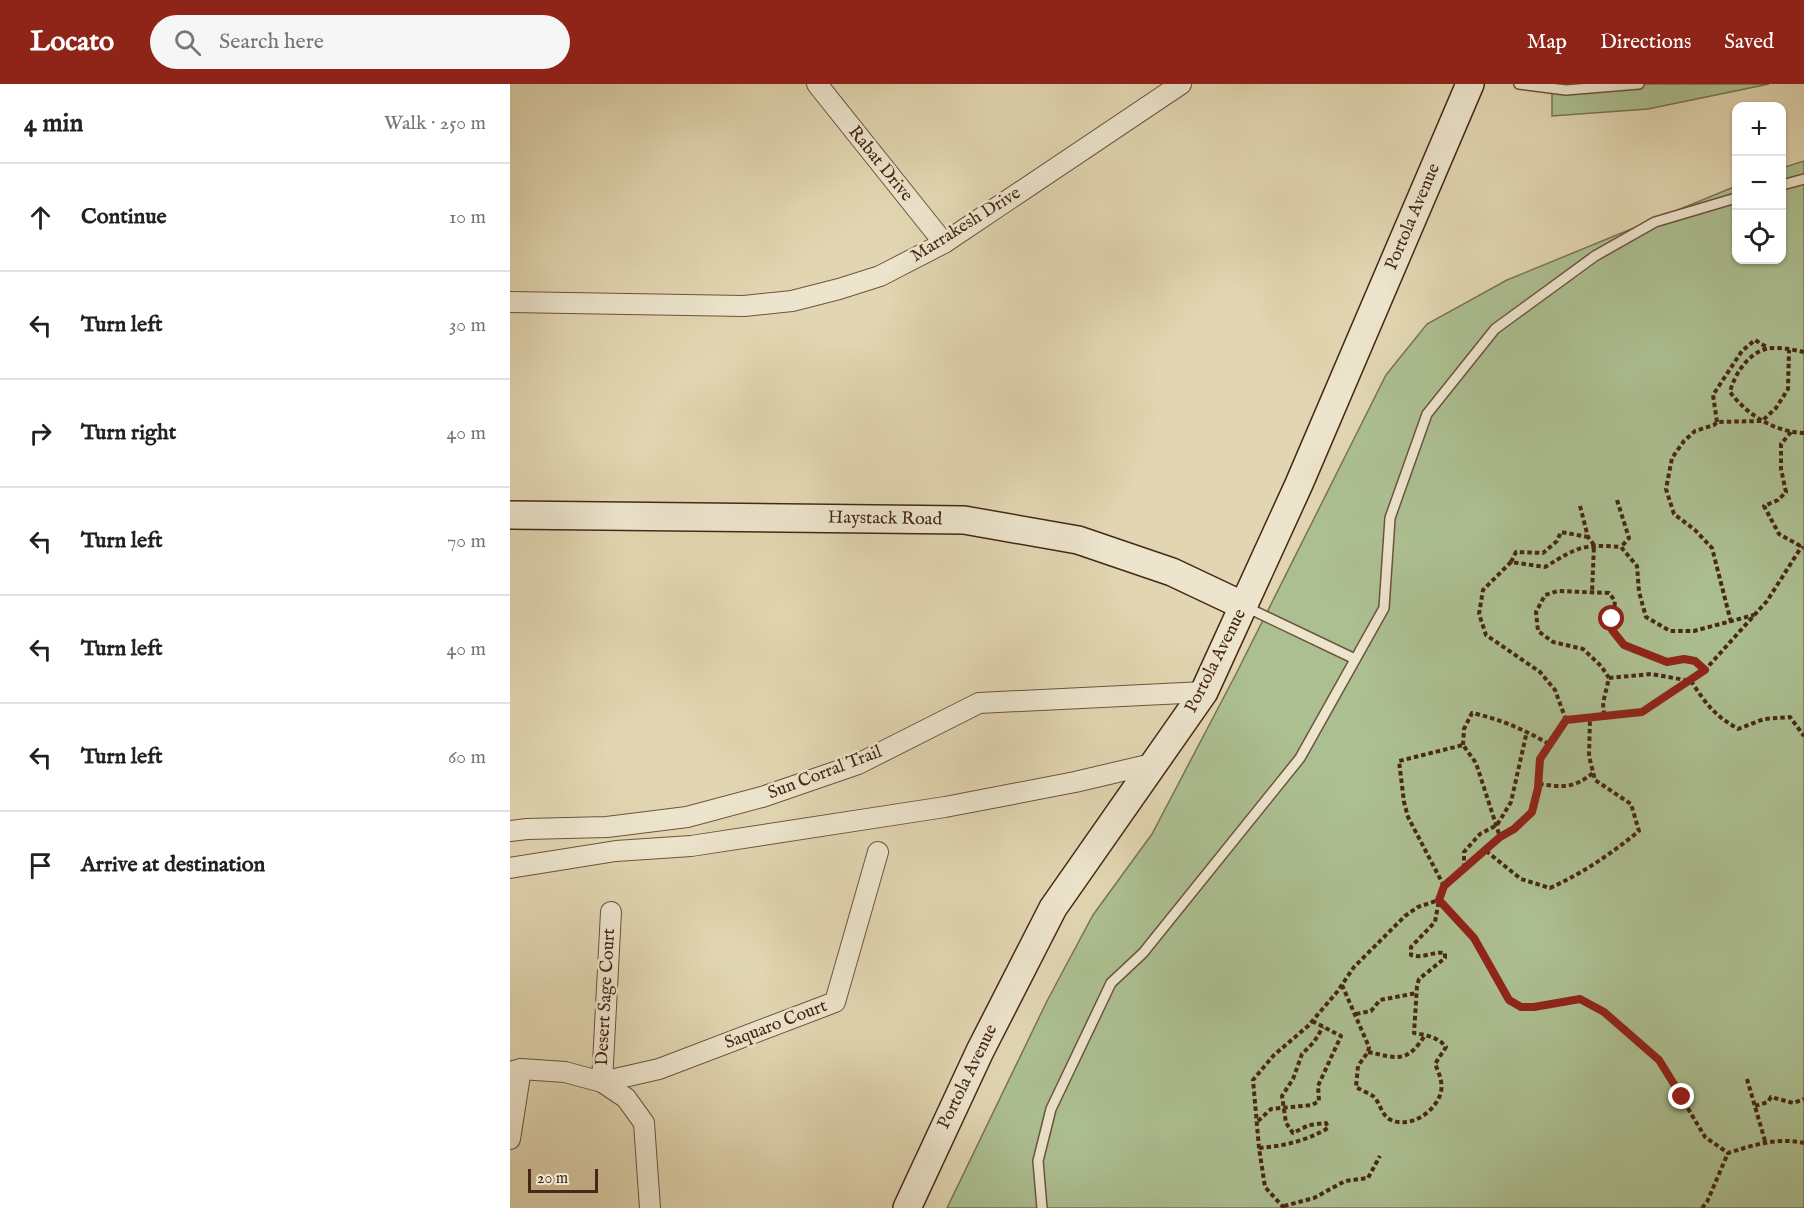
<!DOCTYPE html>
<html lang="en">
<head>
<meta charset="utf-8">
<style>
	body { margin:0; font-family:"IM FELL English",serif; background:#f6f6f6; color:#222 }
	.controls { position:absolute; right:18px; top:18px; display:grid; overflow:hidden; border-radius:12px; box-shadow:0 2px 4px #0004 }
	.controls button { width:54px; height:54px; display:grid; place-items:center; padding:0; border:0; border-bottom:2px solid #e0e0e0; background:#fff; color:#222; font:30px sans-serif }
	.scale { position:absolute; left:18px; bottom:15px; width:70px; box-sizing:border-box; padding-left:6px; border:3px solid #472716; border-top:0; font-size:16px; line-height:21px; white-space:nowrap; color:#472716; -webkit-text-stroke:4px #ece4cc; paint-order:stroke }
	.stop { position:absolute; width:18px; height:18px; margin:-14px; border:4px solid #8f2418; border-radius:50%; background:#fff }
	.stop.end { background:#8f2418; border-color:#fff; box-shadow:0 2px 6px #0008 }
	.list { margin:0; padding:0; list-style:none }
	h2 { display:flex; justify-content:space-between; align-items:center; height:78px; margin:0; padding:0 24px; font-size:26px }
	h2 small { font-size:20px; font-weight:400; color:#767676 }
	.list li { display:grid; grid-template-columns:39px 1fr auto; gap:18px; align-items:center; box-sizing:border-box; height:108px; padding:0 24px; border-top:2px solid #e0e0e0 }
	.list b { display:block; font-size:22px; white-space:nowrap }
	.list em { font-size:20px; font-style:normal; color:#767676 }
	.icon { flex:none; width:33px; height:33px; fill:none; stroke:currentColor; stroke-width:2; stroke-linecap:round; stroke-linejoin:round }
	.map { position:relative; flex:none; width:1294px; height:1124px; overflow:hidden }
	header { display:flex; align-items:center; gap:36px; box-sizing:border-box; height:84px; padding:0 30px; background:#8f2418; color:#fff }
	header strong { font-size:28px }
	nav { display:flex; gap:33px; margin-inline-start:auto; font-size:21px }
	.search { width:420px; height:54px; background:#f6f6f6; display:flex; align-items:center; gap:15px; box-sizing:border-box; padding:0 21px; border-radius:33px; color:#767676; font-size:22px }
	main { display:flex }
	aside { flex:1; background:#fff }
	.map>svg:first-child { display:block }
	.green { fill:#acbf91; stroke:#7a7354; stroke-width:1.5 }
	.lines { fill:none; stroke-linecap:round; stroke-linejoin:round }
	.lane-casing { stroke:#6e533d; stroke-width:12 }
	.street-casing { stroke:#6e533d; stroke-width:22 }
	.secondary-casing { stroke:#472716; stroke-width:30 }
	.path { stroke:#472716; stroke-width:4; stroke-dasharray:4.5 3; stroke-linecap:butt }
	.lane { stroke:#ece4cc; stroke-width:9 }
	.street { stroke:#ece4cc; stroke-width:20 }
	.secondary { stroke:#ece4cc; stroke-width:27 }
	.route { stroke:#8f2418; stroke-width:8 }
	.labels { text-anchor:middle; dominant-baseline:central; stroke-width:5; stroke-linejoin:round; paint-order:stroke }
	.street-label { font-size:18px; fill:#472716; stroke:#ece4cc }
</style>
</head>
<body>
<header>
<strong>Locato</strong>
<div class="search"><svg class="icon" aria-label="search" viewBox="0 0 24 24"><circle cx="10" cy="10" r="6"/><path d="M15 15l6 6"/></svg>Search here</div>
<nav><a>Map</a><a>Directions</a><a>Saved</a></nav>
</header>
<main>
<aside>
<h2>4 min<small>Walk · 250 m</small></h2>
<ul class="list">
<li><svg class="icon" aria-label="ahead" viewBox="0 0 24 24"><path d="M12 20V5M6 11l6-6 6 6"/></svg><div><b>Continue</b></div><em>10 m</em></li>
<li><svg class="icon" aria-label="left" viewBox="0 0 24 24"><path d="M17 20v-9H6M10 6l-5 5 5 5"/></svg><div><b>Turn left</b></div><em>30 m</em></li>
<li><svg class="icon" aria-label="right" viewBox="0 0 24 24"><path d="M7 20v-9h11M14 6l5 5-5 5"/></svg><div><b>Turn right</b></div><em>40 m</em></li>
<li><svg class="icon" aria-label="left" viewBox="0 0 24 24"><path d="M17 20v-9H6M10 6l-5 5 5 5"/></svg><div><b>Turn left</b></div><em>70 m</em></li>
<li><svg class="icon" aria-label="left" viewBox="0 0 24 24"><path d="M17 20v-9H6M10 6l-5 5 5 5"/></svg><div><b>Turn left</b></div><em>40 m</em></li>
<li><svg class="icon" aria-label="left" viewBox="0 0 24 24"><path d="M17 20v-9H6M10 6l-5 5 5 5"/></svg><div><b>Turn left</b></div><em>60 m</em></li>
<li><svg class="icon" aria-label="arrive" viewBox="0 0 24 24"><path d="M6 21V4h12l-3 4 3 4H6"/></svg><div><b>Arrive at destination</b></div></li>
</ul>
</aside>
<div class="map">
<svg width="1294" height="1124" viewBox="0 0 1294 1124">
	<rect width="100%" height="100%" fill="#e1d6b1"/>
	<filter id="stains"><feTurbulence type="fractalNoise" baseFrequency=".00333" numOctaves="4"/><feColorMatrix values="0 0 0 0 .2 0 0 0 0 .09 0 0 0 0 .02 0 0 0 .5 -.17"/></filter>
	<radialGradient id="worn" r=".72"><stop offset=".6" stop-color="#630" stop-opacity="0"/><stop offset="1" stop-color="#630" stop-opacity=".3"/></radialGradient>
	<g class="green">
		<path d="M1042,0H1259L1138,25L1042,32Z"/>
		<path d="M1294,77V1124H437L537,917L583,831L642,750L727,588L876,291L917,240L997,196L1226,102V176H1272V84Z"/>
	</g>
	<g class="lines">
		<defs>
			<g id="lane">
				<path d="M1009,0L1056,6L1129,0"/>
				<path d="M1272,101L1294,95"/>
				<path d="M736,523L845,575"/>
				<path d="M532,1124L528,1077L541,1025L601,899L633,869L790,674L874,524L880,434L917,330L985,245L1085,172L1145,138L1226,114"/>
			</g>
			<g id="street">
				<path d="M307,0L434,159"/>
				<path d="M0,218L234,222L282,217L329,205L370,192L434,159L671,0"/>
				<path d="M0,747L17,745L97,743L177,733L252,713L348,680L469,619L694,608"/>
				<path d="M0,784L106,767L181,762L435,723L565,698L646,679"/>
				<path d="M101,828L92,998L149,985L325,918L368,768"/>
				<path d="M0,988L11,985L55,988L92,998L116,1014L134,1039L140,1124"/>
				<path d="M0,1055L11,985"/>
			</g>
			<g id="secondary">
				<path d="M0,431L454,436L568,456L662,488L734,522"/>
				<path d="M397,1124L470,967L543,824L694,608L789,400L960,0"/>
			</g>
		</defs>
		<use href="#lane" class="lane-casing"/>
		<use href="#street" class="street-casing"/>
		<use href="#secondary" class="secondary-casing"/>
		<g class="path">
			<path d="M1294,268C1285,266 1275,264 1265,264C1242,263 1225,288 1220,308C1237,331 1265,348 1294,349"/>
			<path d="M1207,338L1203,311L1232,267L1245,256L1258,264"/>
			<path d="M1281,348L1271,360V385L1276,408L1268,416L1254,422L1269,450L1294,464"/>
			<path d="M1107,416L1119,454L1111,463"/>
			<path d="M1070,422L1078,453L1084,461L1082,509"/>
			<path d="M1001,478L1006,468L1033,469L1047,457L1051,448L1078,453"/>
			<path d="M1221,538L1202,464L1185,446L1164,430L1156,405L1162,374L1174,357L1185,347L1204,341L1207,338L1252,337L1266,324L1278,305L1279,266"/>
			<path d="M1099,594L1141,590L1181,597C1197,621 1203,630 1228,645L1254,635L1280,633L1294,652"/>
			<path d="M1094,631L1093,619L1099,594L1091,582L1073,565L1043,558L1028,547L1026,528L1035,511L1048,507L1099,509L1105,517L1102,546L1114,561L1157,578L1174,575L1185,577L1195,586"/>
			<path d="M1056,636L1045,606L1030,588L976,551L969,530L973,506L1001,478L1035,483C1068,463 1072,460 1111,463L1127,482L1129,508L1136,533L1160,547H1184L1244,531"/>
			<path d="M953,661L954,645L962,629C990,635 1015,646 1039,660"/>
			<path d="M1029,700C1053,703 1064,705 1084,688"/>
			<path d="M976,767L1011,795L1040,804C1073,789 1101,770 1129,747L1121,720L1085,696L1079,672L1080,634"/>
			<path d="M954,784V768L970,750L987,741L1001,718L1017,647"/>
			<path d="M934,802L898,733L894,718L889,677L953,661L966,679L990,753"/>
			<path d="M930,816L964,854L999,916L1011,923H1024L1070,915L1094,928L1115,944L1149,976L1195,1053L1218,1069C1244,1061 1267,1053 1294,1059"/>
			<path d="M832,901L859,963L858,968L848,982L846,1003C851,1006 858,1009 863,1012C870,1018 871,1030 879,1035C899,1046 926,1028 931,1008C933,998 929,989 925,980L936,963C928,953 916,951 904,949L907,902L909,895L935,874V869C923,867 913,875 901,871V863L925,838L929,816"/>
			<path d="M846,930L861,927L870,916L907,909"/>
			<path d="M858,968C887,974 897,980 915,951"/>
			<path d="M1237,995L1255,1057"/>
			<path d="M1245,1022L1258,1018L1261,1013L1283,1019L1294,1015"/>
			<path d="M748,1037L761,1025L802,1021L809,1017L808,1002L831,952L802,937"/>
			<path d="M749,1064C774,1062 796,1057 818,1044L816,1039L799,1041L783,1049L776,1039L772,1012L783,995L792,970L804,958L813,943"/>
			<path d="M774,1122L804,1114L835,1097L858,1094L870,1072"/>
			<path d="M774,1124L755,1103L749,1064L743,996L764,971L798,942L827,908L844,883L895,832L908,823L929,816L934,802L990,753L1004,745L1022,728L1028,704L1030,675L1056,636L1132,628L1181,597L1195,586L1257,517L1292,462"/>
			<path d="M1192,1124L1197,1118L1218,1069"/>
		</g>
		<use href="#lane" class="lane"/>
		<use href="#street" class="street"/>
		<use href="#secondary" class="secondary"/>
	</g>
	<g class="lines">
		<path class="route" d="M1102,535V546L1114,561L1157,578L1174,575L1185,577L1195,586L1132,628L1056,636L1030,675L1028,704L1022,728L1004,745L990,753L934,802L929,816L964,854L999,916L1011,923H1024L1070,915L1094,928L1149,976L1172,1013"/>
	</g>
	<g class="labels">
		<g class="street-label">
			<text transform="translate(370 80) rotate(51)">Rabat Drive</text>
			<text transform="translate(903 133) rotate(-67)">Portola Avenue</text>
			<text transform="translate(456 141) rotate(-32)">Marrakesh Drive</text>
			<text transform="translate(375 435) rotate(1)">Haystack Road</text>
			<text transform="translate(706 577) rotate(-63)">Portola Avenue</text>
			<text transform="translate(315 689) rotate(-21)">Sun Corral Trail</text>
			<text transform="translate(96 913) rotate(-87)">Desert Sage Court</text>
			<text transform="translate(266 941) rotate(-21)">Saquaro Court</text>
			<text transform="translate(458 993) rotate(-64)">Portola Avenue</text>
		</g>
	</g>
	<rect width="100%" height="100%" filter="url(#stains)"/>
	<rect width="100%" height="100%" fill="url(#worn)"/>
</svg>
<div class="controls">
<button>+</button>
<button>−</button>
<button><svg class="icon" aria-label="locate" viewBox="0 0 24 24"><circle cx="12" cy="12" r="6"/><path d="M12 2v4M12 18v4M2 12h4M18 12h4"/></svg></button>
</div>
<div class="scale">20 m</div>
<div class="stop" style="left:1102px;top:535px"></div>
<div class="stop end" style="left:1172px;top:1013px"></div>
</div>
</main>
</body>
</html>
